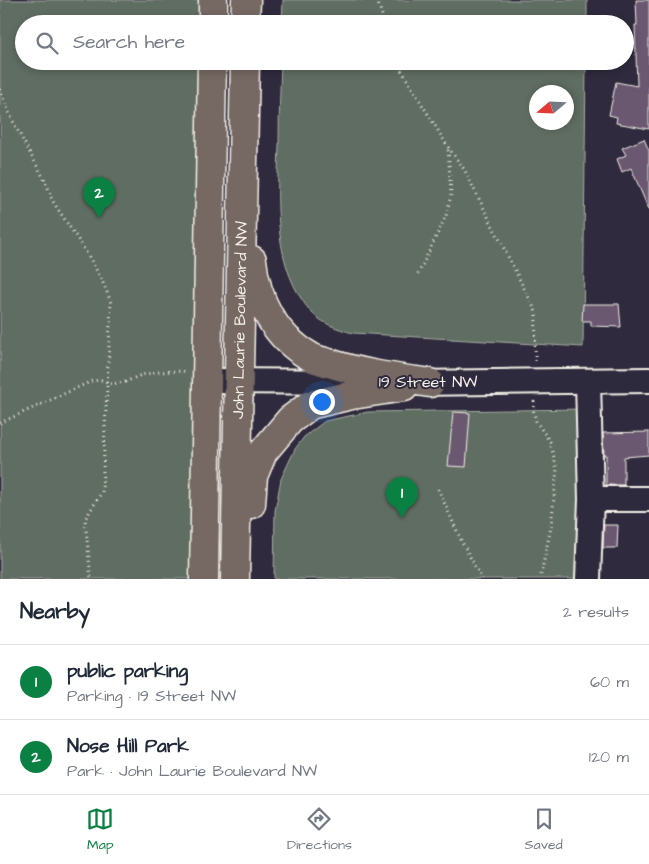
<!DOCTYPE html>
<html lang="en">
<head>
<meta charset="utf-8">
<style>
	body { margin:0; font-family:"Architects Daughter",sans-serif; background:#f6f6f7; color:#1f2937 }
	.compass { position:absolute; left:529px; top:85px; width:45px; height:45px; border-radius:50%; background:#fff; box-shadow:0 2px 8px #0003; rotate:251deg }
	.you { position:absolute; left:321px; top:401px; width:18px; height:18px; margin:-12px; border:4px solid #fff; border-radius:50%; background:#1a73e8; box-shadow:0 0 0 8px #1a73e833 }
	.badge { display:grid; place-items:center; width:32px; height:32px; border-radius:50%; background:#0b8043; color:#fff; font-size:16px; font-weight:700 }
	.pin { position:absolute; translate:-50% -41px; filter:drop-shadow(0 1px 2px #0008) }
	.pin::after { content:''; position:absolute; top:26px; width:18px; height:15px; background:inherit; clip-path:polygon(0 0,100% 0,50% 100%) }
	.list { margin:0; padding:0; list-style:none }
	h2 { display:flex; justify-content:space-between; align-items:center; height:65px; margin:0; padding:0 20px; font-size:21px }
	h2 small { font-size:16px; font-weight:400; color:#747a83 }
	.list li { display:grid; grid-template-columns:32px 1fr auto; gap:15px; align-items:center; box-sizing:border-box; height:75px; padding:0 20px; border-top:1px solid #e0e1e3 }
	.list b { display:block; font-size:19px; white-space:nowrap }
	.list p { margin:0; font-size:16px; white-space:nowrap; color:#747a83 }
	.list em { font-size:16px; font-style:normal; color:#747a83 }
	.icon { flex:none; width:28px; height:28px; fill:none; stroke:currentColor; stroke-width:2; stroke-linecap:round; stroke-linejoin:round }
	.map { position:relative; flex:none; width:649px; height:579px; overflow:hidden }
	.search { position:absolute; background:#fff; box-shadow:0 2px 8px #0003; left:15px; right:15px; top:15px; height:55px; display:flex; align-items:center; gap:12px; box-sizing:border-box; padding:0 18px; border-radius:28px; color:#747a83; font-size:19px }
	.sheet { height:215px; background:#fff }
	nav { display:flex; justify-content:space-around; align-items:center; box-sizing:border-box; height:70px; border-top:1px solid #e0e1e3; background:#fff; font-size:14px; color:#747a83 }
	nav a { display:grid; justify-items:center; gap:2px }
	nav .on { color:#0b8043 }
	.map>svg:first-child { display:block }
	.green { fill:#606d62; stroke:#aaafa5; fill-rule:evenodd }
	.building { fill:#6b5871; stroke:#f4f1e8 }
	.lines { fill:none; stroke-linecap:round; stroke-linejoin:round }
	.minor-casing { stroke:#f4f1e8; stroke-width:28 }
	.major-casing { stroke:#f4f1e8; stroke-width:31 }
	.path { stroke:#f4f1e8; stroke-width:3; stroke-dasharray:1 4; stroke-linecap:butt }
	.minor { stroke:#2f2a3d; stroke-width:24 }
	.major { stroke:#766964; stroke-width:28 }
	.labels { text-anchor:middle; dominant-baseline:central; stroke-width:4; stroke-linejoin:round; paint-order:stroke }
	.street-label { font-size:16px; fill:#f4f1e8; stroke:#2f2a3d }
</style>
</head>
<body>
<div class="map">
<svg width="649" height="579" viewBox="0 0 649 579">
	<rect width="100%" height="100%" fill="#2f2a3d"/>
	<filter id="ink" filterUnits="userSpaceOnUse"><feTurbulence type="fractalNoise" baseFrequency=".02" numOctaves="2"/><feDisplacementMap in="SourceGraphic" scale="10" xChannelSelector="R" yChannelSelector="G"/><feConvolveMatrix kernelMatrix="1 2 1 2 8 2 1 2 1" color-interpolation-filters="sRGB"/></filter>
	<g filter="url(#ink)">
		<g class="green">
			<path d="M0,0H202L201,24H24V61H200L195,579H0Z"/>
			<path d="M283,0H587V24H282Z"/>
			<path d="M281,61H586L583,347L353,333C338,329 323,324 312,313C272,268 277,201 279,145C279,117 280,89 281,61ZM536,92H566V122H536Z"/>
			<path d="M586,409L582,579H274L275,511L281,479L295,449L304,437L325,421L368,412Z"/>
		</g>
		<g class="building">
			<path d="M636,0H649V129L616,123L617,117L609,115L616,82L637,86L635,25H637Z"/>
			<path d="M644,139L649,151V210L631,168L622,172L617,159L626,155L622,148Z"/>
			<path d="M583,304H619L621,327L591,326V321H582Z"/>
			<path d="M453,412L470,413L466,467L448,466Z"/>
			<path d="M649,432V455L624,457V485H606V455H604L603,433Z"/>
			<path d="M604,525H618L617,548H603Z"/>
		</g>
		<g class="lines">
			<defs>
				<g id="minor">
					<path d="M206,381L377,382"/>
					<path d="M411,383L649,380"/>
					<path d="M591,499H649"/>
					<path d="M588,579L591,499L588,381"/>
				</g>
				<g id="major">
					<path d="M213,24V0"/>
					<path d="M245,24L246,0"/>
					<path d="M252,260C256,300 274,337 311,357C316,360 323,361 329,363C362,374 396,378 430,383"/>
					<path d="M251,504L253,476L263,452L290,420L310,405L352,395L404,387"/>
					<path d="M204,579L212,61"/>
					<path id="s1" d="M235,579L245,61"/>
				</g>
			</defs>
			<use href="#minor" class="minor-casing"/>
			<use href="#major" class="major-casing"/>
			<g class="path">
				<path d="M377,0L385,24"/>
				<path d="M398,61L400,68L448,147L464,169L536,312L535,362"/>
				<path d="M0,89C11,122 29,151 46,182C49,189 50,197 54,203C75,236 99,267 111,303L102,492L85,519L91,579"/>
				<path d="M418,274L446,216L451,195L448,148"/>
				<path d="M534,401L533,409L536,421L550,442L557,469L551,527L540,579"/>
				<path d="M0,423L92,381L101,380L112,384L125,382L141,375L157,372L183,371L187,373"/>
				<path d="M438,489L462,542L482,579"/>
			</g>
			<use href="#minor" class="minor"/>
			<use href="#major" class="major"/>
		</g>
	</g>
	<g class="labels">
		<g class="street-label">
			<text stroke="none"><textPath href="#s1" startOffset="259">John Laurie Boulevard NW</textPath></text>
			<text x="428" y="382">19 Street NW</text>
		</g>
	</g>
</svg>
<svg class="compass" viewBox="-18 -18 36 36"><path d="M0-13l5 13h-10z" fill="#e53935"/><path d="M0 13l5-13h-10z" fill="#747a83"/></svg>
<div class="you"></div>
<div class="pin badge" style="left:402px;top:518px">1</div>
<div class="pin badge" style="left:99px;top:218px">2</div>
<div class="search"><svg class="icon" aria-label="search" viewBox="0 0 24 24"><circle cx="10" cy="10" r="6"/><path d="M15 15l6 6"/></svg>Search here</div>
</div>
<section class="sheet">
<h2>Nearby<small>2 results</small></h2>
<ul class="list">
<li><span class="badge">1</span><div><b>public parking</b><p>Parking · 19 Street NW</p></div><em>60 m</em></li>
<li><span class="badge">2</span><div><b>Nose Hill Park</b><p>Park · John Laurie Boulevard NW</p></div><em>120 m</em></li>
</ul>
</section>
<nav>
<a class="on"><svg class="icon" aria-label="map" viewBox="0 0 24 24"><path d="M3 6l6-2 6 2 6-2v14l-6 2-6-2-6 2zM9 4v14M15 6v14"/></svg>Map</a>
<a><svg class="icon" aria-label="directions" viewBox="0 0 24 24"><path d="M12 3l9 9-9 9-9-9zM9 14v-3h6M13 9l2 2-2 2"/></svg>Directions</a>
<a><svg class="icon" aria-label="saved" viewBox="0 0 24 24"><path d="M7 4h10v16l-5-4-5 4z"/></svg>Saved</a>
</nav>
</body>
</html>
